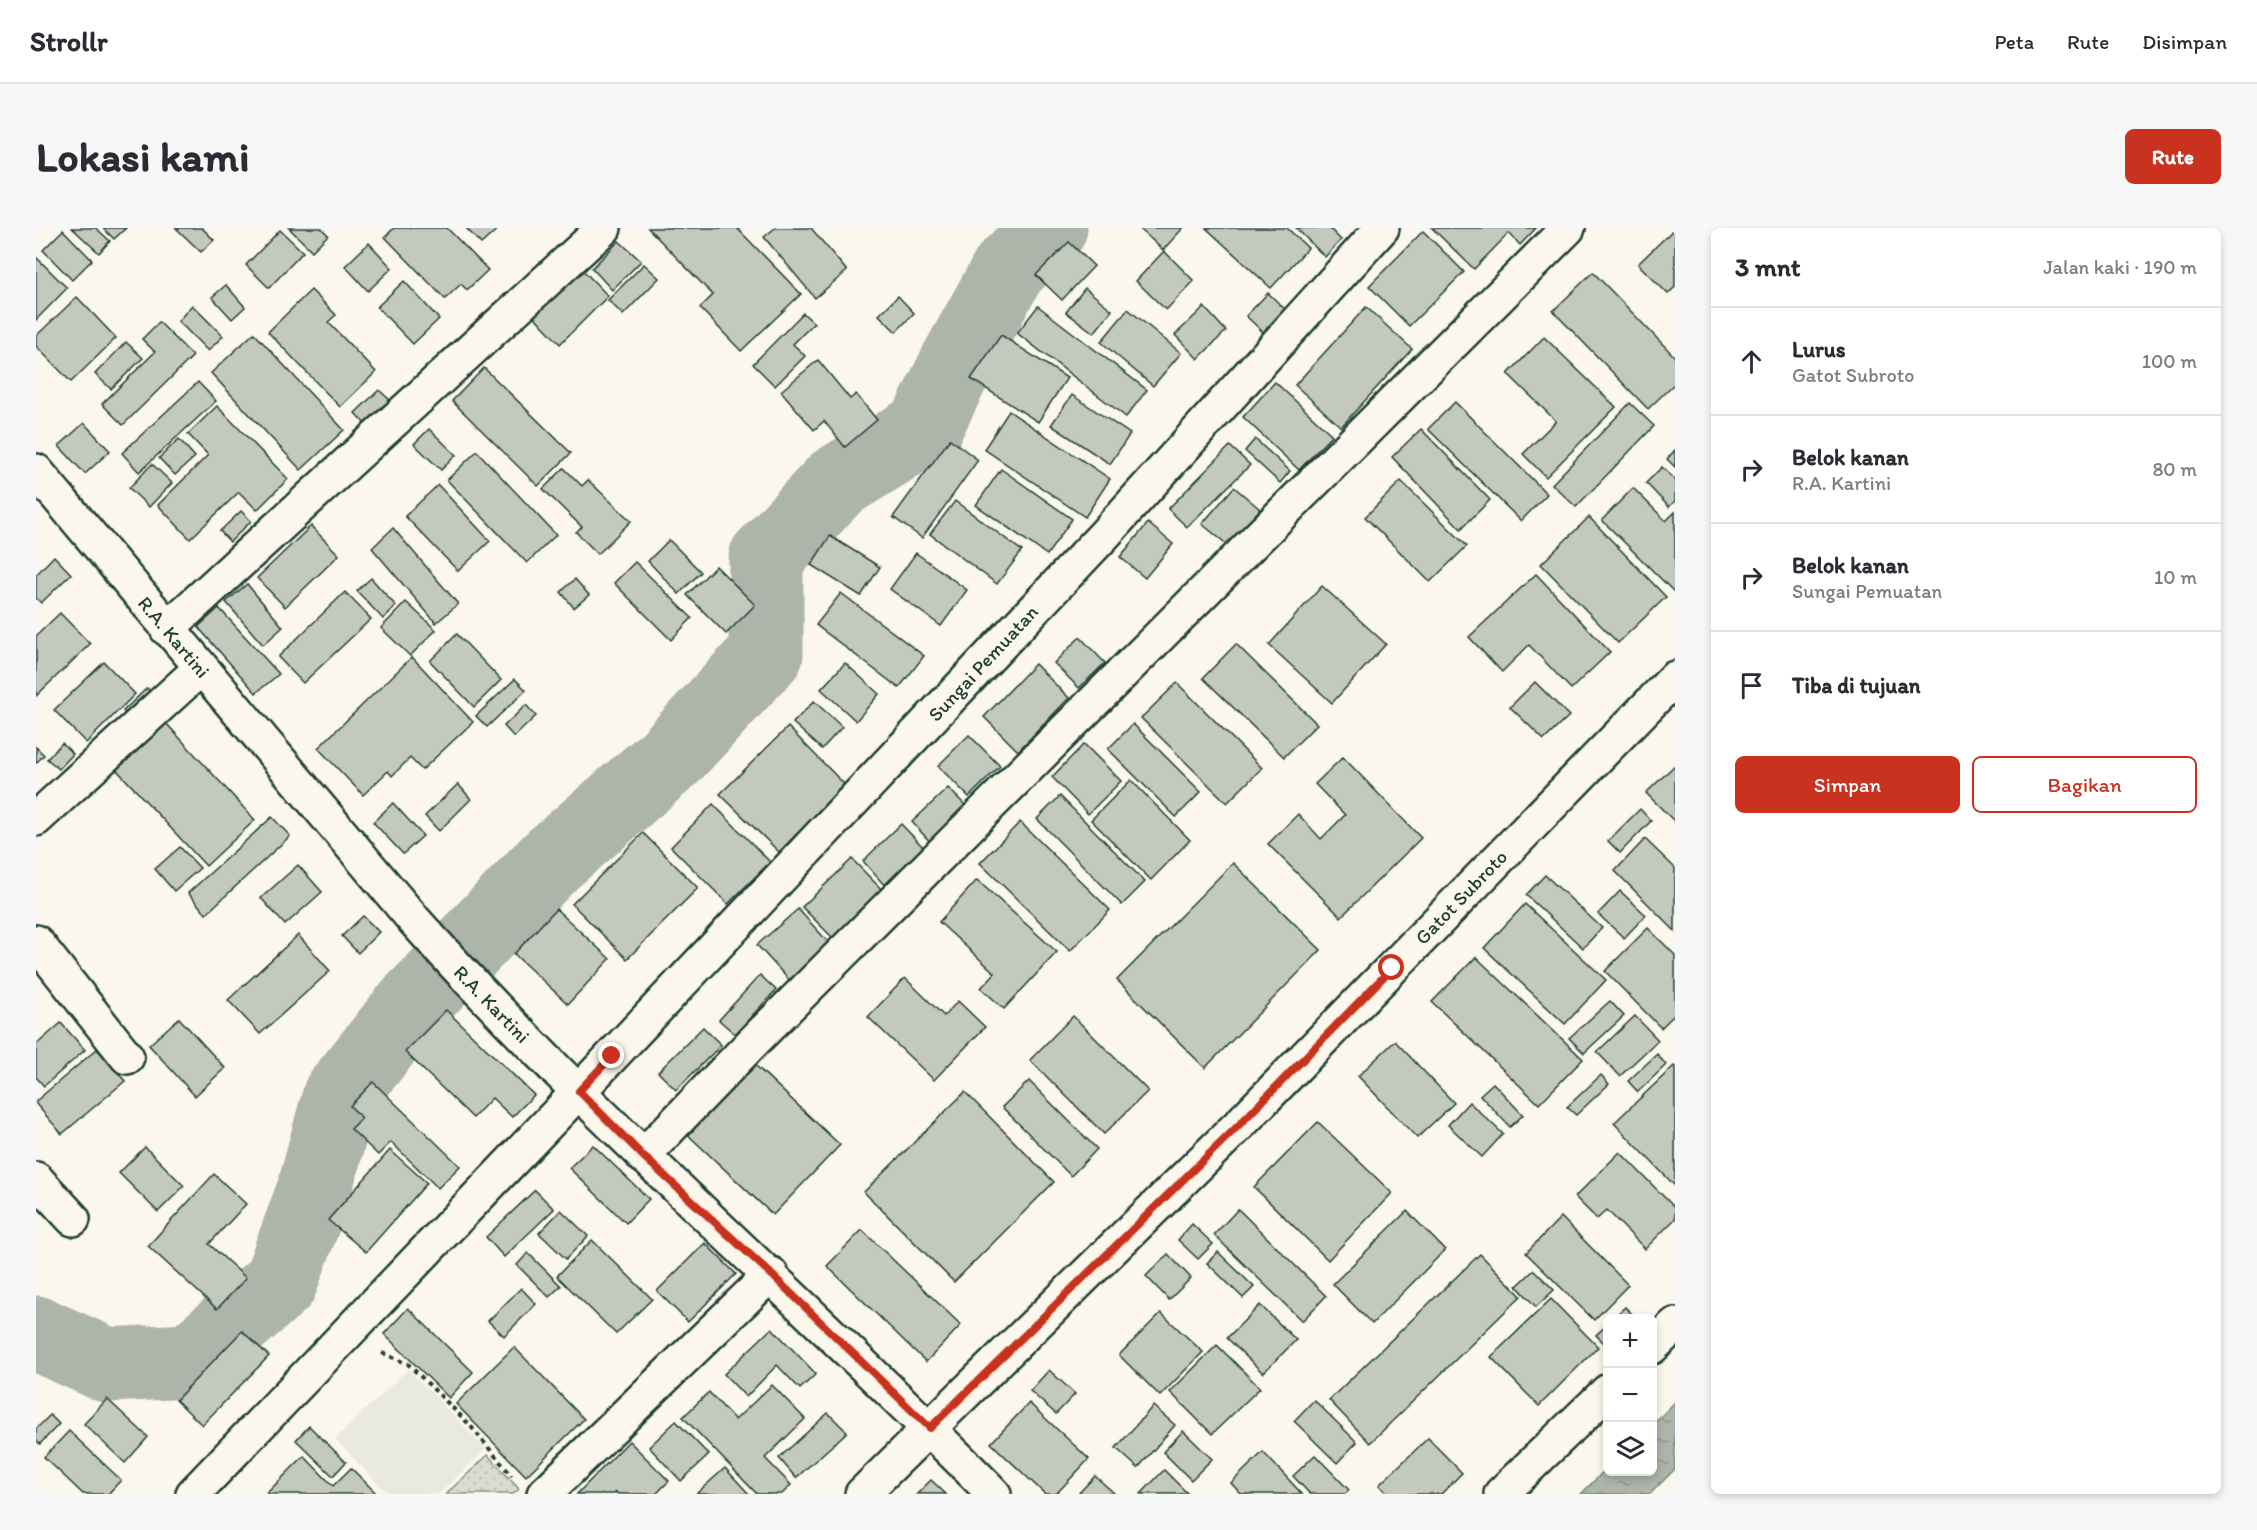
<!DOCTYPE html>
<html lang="id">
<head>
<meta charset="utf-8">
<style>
	body { margin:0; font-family:Itim,sans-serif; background:#f7f7f7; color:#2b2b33 }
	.controls { position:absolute; right:18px; bottom:18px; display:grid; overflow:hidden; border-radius:9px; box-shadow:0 3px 9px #0003 }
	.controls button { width:54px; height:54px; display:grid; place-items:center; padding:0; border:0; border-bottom:2px solid #e1e1e2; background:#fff; color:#2b2b33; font:30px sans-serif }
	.stop { position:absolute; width:18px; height:18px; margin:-14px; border:4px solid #c8321e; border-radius:50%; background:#fff }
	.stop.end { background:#c8321e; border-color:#fff; box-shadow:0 2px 6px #0008 }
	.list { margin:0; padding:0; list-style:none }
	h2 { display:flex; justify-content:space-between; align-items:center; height:78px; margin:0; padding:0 24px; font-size:26px }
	h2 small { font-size:20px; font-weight:400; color:#7c7c81 }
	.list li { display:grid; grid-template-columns:39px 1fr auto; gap:18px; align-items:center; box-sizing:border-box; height:108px; padding:0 24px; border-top:2px solid #e1e1e2 }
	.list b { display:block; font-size:22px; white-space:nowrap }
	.list p { margin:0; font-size:20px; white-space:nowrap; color:#7c7c81 }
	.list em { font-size:20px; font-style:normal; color:#7c7c81 }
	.actions { display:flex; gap:12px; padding:18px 24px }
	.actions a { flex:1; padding:14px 0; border:2px solid #c8321e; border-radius:9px; text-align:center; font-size:21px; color:#c8321e }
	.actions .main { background:#c8321e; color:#fff }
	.icon { flex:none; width:33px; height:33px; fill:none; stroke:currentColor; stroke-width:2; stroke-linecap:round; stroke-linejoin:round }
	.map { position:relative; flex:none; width:1639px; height:1266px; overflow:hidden; border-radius:9px }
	header { display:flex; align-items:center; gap:36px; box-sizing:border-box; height:84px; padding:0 30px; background:#fff; border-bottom:2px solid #e1e1e2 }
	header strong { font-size:28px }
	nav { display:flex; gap:33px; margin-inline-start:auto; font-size:21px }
	.intro { display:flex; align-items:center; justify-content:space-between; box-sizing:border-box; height:144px; padding:0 36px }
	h1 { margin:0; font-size:42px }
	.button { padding:15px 27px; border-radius:9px; background:#c8321e; color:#fff; font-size:21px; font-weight:700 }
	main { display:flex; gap:36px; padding:0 36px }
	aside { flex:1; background:#fff; border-radius:9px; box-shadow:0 3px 9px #0003 }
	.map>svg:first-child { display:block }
	.built { fill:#eae9de }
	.garden { fill:url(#garden-dots); stroke:#7d8c82; stroke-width:1.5 }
	.water { fill:url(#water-ripples); stroke:#74847b; stroke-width:1.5 }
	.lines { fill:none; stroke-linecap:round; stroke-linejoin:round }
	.river { stroke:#adb4aa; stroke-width:75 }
	.building { fill:#c4c9be; stroke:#1f3d34; stroke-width:1.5 }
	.street-casing { stroke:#1f3d34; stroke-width:38 }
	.secondary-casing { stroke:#1f3d34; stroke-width:38 }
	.path { stroke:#1f3d34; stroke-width:4; stroke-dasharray:4.5 4.5; stroke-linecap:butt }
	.street { stroke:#fbf7ec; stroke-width:33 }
	.secondary { stroke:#fbf7ec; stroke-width:33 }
	.route { stroke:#c8321e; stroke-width:8 }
	.labels { text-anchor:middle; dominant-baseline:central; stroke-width:6; stroke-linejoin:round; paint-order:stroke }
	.street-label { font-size:20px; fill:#1f3d34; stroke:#fbf7ec }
</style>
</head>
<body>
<header>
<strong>Strollr</strong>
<nav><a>Peta</a><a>Rute</a><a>Disimpan</a></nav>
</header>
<div class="intro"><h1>Lokasi kami</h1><a class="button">Rute</a></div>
<main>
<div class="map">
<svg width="1639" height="1266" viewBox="0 0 1639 1266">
	<defs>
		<pattern id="garden-dots" width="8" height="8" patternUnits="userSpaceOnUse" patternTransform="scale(1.5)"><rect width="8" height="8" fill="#dbdcd1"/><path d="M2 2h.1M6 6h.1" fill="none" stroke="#bcbeb4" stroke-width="1.8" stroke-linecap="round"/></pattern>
		<pattern id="water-ripples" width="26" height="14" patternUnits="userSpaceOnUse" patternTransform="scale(1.5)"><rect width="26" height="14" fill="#adb4aa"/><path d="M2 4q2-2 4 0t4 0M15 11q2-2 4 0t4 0" fill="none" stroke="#8c948b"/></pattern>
	</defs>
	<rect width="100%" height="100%" fill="#fbf7ec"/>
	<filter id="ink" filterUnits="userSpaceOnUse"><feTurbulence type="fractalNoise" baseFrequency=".0167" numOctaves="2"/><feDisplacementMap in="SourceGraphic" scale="12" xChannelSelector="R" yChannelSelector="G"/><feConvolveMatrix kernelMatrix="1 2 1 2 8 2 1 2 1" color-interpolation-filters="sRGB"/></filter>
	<g filter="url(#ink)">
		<path class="built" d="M372,1141L450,1221L403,1266H352L299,1211Z"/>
		<path class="garden" d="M452,1227L483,1261L477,1266H410Z"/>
		<path class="water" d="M1639,1174V1241L1614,1266H1545L1571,1240L1572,1244H1616L1617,1196Z"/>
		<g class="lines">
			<path class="river" d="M0,1105L71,1137L155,1133L244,1055L278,963L304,867L375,778L485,664L515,633L634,530L730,426V330L800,255L889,200L921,135L973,41L1014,0"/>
		</g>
		<g class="building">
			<path d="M36,0H60L74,13L63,25Z"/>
			<path d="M67,0H90L78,11Z"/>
			<path d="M140,0H166L178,12L165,24Z"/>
			<path d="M253,0H285L292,7L276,23Z"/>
			<path d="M358,0H411L452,42L431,62L425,56L409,71L349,9Z"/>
			<path d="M430,0H463L445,16Z"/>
			<path d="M612,0H701L765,66L705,123L664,80L677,67Z"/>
			<path d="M739,0H775L811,43L779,70L728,9Z"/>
			<path d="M1105,0H1147L1127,22L1104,1Z"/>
			<path d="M1170,0H1251L1272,20L1235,60Z"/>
			<path d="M1260,0H1293L1305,12L1289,29Z"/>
			<path d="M1396,0H1500L1484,17L1473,5L1438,41Z"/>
			<path d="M1639,0V59L1632,66L1602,36Z"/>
			<path d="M27,2L56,32L36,52L7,22Z"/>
			<path d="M244,2L267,24L233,60L210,37Z"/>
			<path d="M1387,3L1428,44L1373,98L1333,58Z"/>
			<path d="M583,13L605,33L576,62L556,40Z"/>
			<path d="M1033,14L1058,38L1026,72L1000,47Z"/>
			<path d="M333,15L356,40L332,63L309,38Z"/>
			<path d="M1128,23L1158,53L1130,82L1100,53Z"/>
			<path d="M0,29L31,60L0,92Z"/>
			<path d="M608,36L623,50L587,87L572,72Z"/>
			<path d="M544,39L572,68L524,116L496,86Z"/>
			<path d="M1557,44L1639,129V155L1612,181L1517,83Z"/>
			<path d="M368,53L403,91L377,116L341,79Z"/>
			<path d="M190,57L209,79L196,91L176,69Z"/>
			<path d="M1049,60L1076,82L1058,105L1030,84Z"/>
			<path d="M275,62L300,87L292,94L340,144L304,179L232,104Z"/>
			<path d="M1232,65L1252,84L1230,107L1210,88Z"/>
			<path d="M862,68L878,85L860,104L843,87Z"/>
			<path d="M41,69L80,110L35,154L0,118V108Z"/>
			<path d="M156,77L187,108L172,123L142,93Z"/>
			<path d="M1002,78L1111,162L1090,189L981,105Z"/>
			<path d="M1168,79L1190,103L1162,131L1139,107Z"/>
			<path d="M1330,79L1376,121L1305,199L1259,157Z"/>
			<path d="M1092,81L1145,125L1117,158L1065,114Z"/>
			<path d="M767,85L778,95L757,116L769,128L739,158L717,136Z"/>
			<path d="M123,94L157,128L87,197L66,176L119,124L106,111Z"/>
			<path d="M218,105L308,202L265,242L175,145Z"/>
			<path d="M965,107L1031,150L1002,194L935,151Z"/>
			<path d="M1508,109L1580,179L1510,249L1487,226L1520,193L1472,146Z"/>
			<path d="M90,114L107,130L75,161L59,146Z"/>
			<path d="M782,132L814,171L820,166L841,192L809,219L788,193L778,202L745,163Z"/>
			<path d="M448,140L535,225L502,258L416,173Z"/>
			<path d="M162,154L180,173L103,244L86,225Z"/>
			<path d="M1239,154L1296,207L1263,242L1207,189Z"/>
			<path d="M343,162L355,173L330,197L319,185Z"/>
			<path d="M1036,167L1094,206L1074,236L1015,197Z"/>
			<path d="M1419,174L1511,266L1485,293L1392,201Z"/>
			<path d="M1594,175L1618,198L1540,279L1516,256Z"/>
			<path d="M181,178L252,251L221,282L203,264L154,311L122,277L172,227L152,206Z"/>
			<path d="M973,183L1074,251L1049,289L948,221Z"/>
			<path d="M48,195L74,223L49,246L23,218Z"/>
			<path d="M393,201L420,227L405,242L378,216Z"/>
			<path d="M1385,201L1454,272L1425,301L1356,229Z"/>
			<path d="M143,211L159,229L139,247L123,230Z"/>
			<path d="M914,211L942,232L886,310L857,289Z"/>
			<path d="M1219,211L1254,243L1244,255L1209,223Z"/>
			<path d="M1194,218L1214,237L1151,299L1132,281Z"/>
			<path d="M1639,222V239L1631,231Z"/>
			<path d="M441,223L520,307L491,335L411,252Z"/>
			<path d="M116,236L136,255L113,279L93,260Z"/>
			<path d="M1626,239L1639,252V273L1633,279L1610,255Z"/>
			<path d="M528,240L546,258L552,252L595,293L562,326L540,304L546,299L507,261Z"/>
			<path d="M965,241L1036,291L1011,327L940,277Z"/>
			<path d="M1365,253L1431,318L1394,354L1329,289Z"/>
			<path d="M402,257L454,313L422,343L369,288Z"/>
			<path d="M1198,259L1224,281L1193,318L1166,296Z"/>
			<path d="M1597,260L1630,293L1639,284V365L1566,292Z"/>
			<path d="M919,273L986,323L961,356L894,306Z"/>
			<path d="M205,283L215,293L194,314L184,303Z"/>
			<path d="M1553,289L1630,369L1582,415L1505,336Z"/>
			<path d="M1112,295L1137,316L1109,350L1084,329Z"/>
			<path d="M275,298L303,327L249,379L221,350Z"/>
			<path d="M357,300L422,376L400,395L336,320Z"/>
			<path d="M794,308L844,339L825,368L775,337Z"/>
			<path d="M633,312L665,344L643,366L612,333Z"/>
			<path d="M880,325L931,362L905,398L854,361Z"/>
			<path d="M18,328L35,346L5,375L0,370V347Z"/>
			<path d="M599,334L656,390L635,412L578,355Z"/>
			<path d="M680,338L719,377L690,406L651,367Z"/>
			<path d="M1500,346L1574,424L1535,461L1493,417L1466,444L1433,409Z"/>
			<path d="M335,350L360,378L347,391L321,363Z"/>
			<path d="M539,351L553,367L538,380L525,364Z"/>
			<path d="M211,356L247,399L227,417L190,374Z"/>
			<path d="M1286,358L1350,416L1296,475L1233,417Z"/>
			<path d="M309,364L335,391L267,455L242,429Z"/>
			<path d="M805,365L888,428L863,460L780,397Z"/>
			<path d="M370,374L400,402L374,428L345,400Z"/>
			<path d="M183,380L243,446L220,465L162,399Z"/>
			<path d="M24,385L54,416L0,468V408Z"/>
			<path d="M421,406L465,452L438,479L394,433Z"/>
			<path d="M1044,409L1069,435L1043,460L1018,435Z"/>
			<path d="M1200,416L1281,496L1248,529L1167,450Z"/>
			<path d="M376,429L437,494L386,542L374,530L356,548L352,543L327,567L282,520Z"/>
			<path d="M68,434L99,466L50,515L18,482Z"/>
			<path d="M809,435L843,466L820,493L785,461Z"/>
			<path d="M999,436L1033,470L982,523L948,489Z"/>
			<path d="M479,451L490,462L451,499L440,488Z"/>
			<path d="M1499,454L1533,488L1508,512L1474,479Z"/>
			<path d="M1141,455L1226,540L1191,575L1105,490Z"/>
			<path d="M111,460L121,471L97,493L87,483Z"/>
			<path d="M778,473L806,499L786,521L757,495Z"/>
			<path d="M490,477L500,488L478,509L468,498Z"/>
			<path d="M129,494L219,592L170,638L79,540Z"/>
			<path d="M1097,496L1165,564L1140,589L1072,521Z"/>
			<path d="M752,499L809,557L743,624L684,566Z"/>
			<path d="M933,507L964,538L933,569L902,538Z"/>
			<path d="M26,515L37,526L23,541L11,531Z"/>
			<path d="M1048,516L1085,553L1052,586L1016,549Z"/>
			<path d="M0,519L8,527L0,535Z"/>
			<path d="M1307,529L1385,610L1305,689L1232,616L1262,586L1285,611L1309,587L1279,556Z"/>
			<path d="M1639,537V594L1610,565Z"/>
			<path d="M1095,552L1154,612L1115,652L1055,592Z"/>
			<path d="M422,556L435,571L403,603L389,588Z"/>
			<path d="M912,560L933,581L896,616L876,594Z"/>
			<path d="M1024,568L1109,654L1086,677L1001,591Z"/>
			<path d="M357,575L387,608L367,626L337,594Z"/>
			<path d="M677,576L734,634L692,676L635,619Z"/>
			<path d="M1604,581L1615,593L1584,625L1572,613Z"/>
			<path d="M236,589L254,608L170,686L152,665Z"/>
			<path d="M984,594L1074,682L1034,723L944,635Z"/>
			<path d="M865,596L890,622L850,659L827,633Z"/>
			<path d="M607,605L662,660L591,731L536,676Z"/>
			<path d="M1609,611L1639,640V703L1579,643Z"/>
			<path d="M144,619L164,640L138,663L119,641Z"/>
			<path d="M816,631L849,665L800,713L766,679Z"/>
			<path d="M1197,635L1285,722L1169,840L1081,752Z"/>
			<path d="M262,637L286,664L249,697L225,670Z"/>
			<path d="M1509,647L1566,700L1547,720L1490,667Z"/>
			<path d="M941,652L1021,724L968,781L945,760L959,745L903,694Z"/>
			<path d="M1584,663L1610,687L1588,710L1562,686Z"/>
			<path d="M1489,676L1570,752L1529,796L1448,720Z"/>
			<path d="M520,681L574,731L532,776L478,726Z"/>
			<path d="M762,681L793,715L753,752L721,717Z"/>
			<path d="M327,688L343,704L322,725L306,708Z"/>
			<path d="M1612,700L1639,727V786L1625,800L1569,743Z"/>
			<path d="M262,707L294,743L224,806L192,772Z"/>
			<path d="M1440,729L1547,831L1503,876L1396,774Z"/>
			<path d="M724,747L740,762L699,806L683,792Z"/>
			<path d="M869,750L908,788L922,773L949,799L898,852L832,789Z"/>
			<path d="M1574,773L1588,788L1548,825L1533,810Z"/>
			<path d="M410,782L498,867L476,889L456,870L437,890L369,824Z"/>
			<path d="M1037,788L1112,863L1068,906L994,832Z"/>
			<path d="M1599,788L1622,812L1584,848L1561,824Z"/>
			<path d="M143,790L189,840L159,868L113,817Z"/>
			<path d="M25,795L49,822L8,858L0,849V817Z"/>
			<path d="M667,799L685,817L640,862L622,844Z"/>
			<path d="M1359,813L1418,875L1381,910L1322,848Z"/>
			<path d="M61,821L89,853L26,906L0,876V873Z"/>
			<path d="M1621,826L1630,837L1602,864L1592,853Z"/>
			<path d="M717,835L804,917L737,987L650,905Z"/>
			<path d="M1638,838L1639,839V958L1578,895Z"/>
			<path d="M1565,847L1573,856L1540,887L1531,879Z"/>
			<path d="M993,853L1061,921L1035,948L966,879Z"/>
			<path d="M337,854L424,938L402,960L355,914L342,927L315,901L326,890L314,878Z"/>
			<path d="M1457,855L1487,887L1474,899L1444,867Z"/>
			<path d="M929,864L1018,954L918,1054L828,964Z"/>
			<path d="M1433,874L1467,906L1446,929L1412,897Z"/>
			<path d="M1282,894L1356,965L1292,1032L1218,959Z"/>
			<path d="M557,917L613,971L590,995L533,940Z"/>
			<path d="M109,919L148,958L122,984L83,945Z"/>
			<path d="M354,922L391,955L330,1024L292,992Z"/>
			<path d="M1584,924L1639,980V991L1609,1021L1571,982L1561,991L1539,969Z"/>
			<path d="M178,946L210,976L173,1016L210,1050L181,1081L112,1018Z"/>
			<path d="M499,962L518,981L468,1029L450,1009Z"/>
			<path d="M1202,981L1290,1068L1266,1093L1178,1007Z"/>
			<path d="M525,982L552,1008L530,1031L503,1005Z"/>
			<path d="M1371,983L1409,1022L1336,1096L1297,1056Z"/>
			<path d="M1525,989L1592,1057L1558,1092L1490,1025Z"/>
			<path d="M1156,996L1177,1016L1162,1031L1142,1012Z"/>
			<path d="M826,1002L925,1097L890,1134L791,1038Z"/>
			<path d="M556,1012L616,1071L580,1106L521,1048Z"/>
			<path d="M669,1015L700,1046L652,1094L621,1063Z"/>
			<path d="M1182,1024L1218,1059L1207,1070L1171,1035Z"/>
			<path d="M492,1025L525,1058L513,1069L481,1037Z"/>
			<path d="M1132,1026L1155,1050L1133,1072L1110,1048Z"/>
			<path d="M1444,1026L1485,1068L1334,1215L1293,1172Z"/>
			<path d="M1498,1042L1518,1062L1500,1079L1481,1058Z"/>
			<path d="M485,1060L500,1076L468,1108L452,1093Z"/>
			<path d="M1515,1071L1562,1119L1503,1178L1455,1129Z"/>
			<path d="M1224,1077L1260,1112L1227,1145L1191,1110Z"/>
			<path d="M1589,1079L1600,1090H1577Z"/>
			<path d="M372,1080L437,1144L413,1170L348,1106Z"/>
			<path d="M1125,1085L1167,1124L1124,1168L1083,1127Z"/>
			<path d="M1572,1096V1119L1560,1107Z"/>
			<path d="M736,1100L780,1146L764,1161L741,1137L710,1169L688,1146Z"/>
			<path d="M206,1103L233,1128L166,1197L140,1172Z"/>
			<path d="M1181,1117L1224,1160L1176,1206L1134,1164Z"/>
			<path d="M478,1119L548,1191L490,1248L420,1176Z"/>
			<path d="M1013,1142L1039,1166L1020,1186L994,1163Z"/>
			<path d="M736,1157L769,1191L729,1230L755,1257L746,1266H721L647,1189L673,1164L699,1192Z"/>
			<path d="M71,1171L112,1209L89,1235L48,1196Z"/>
			<path d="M1278,1172L1321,1214L1301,1235L1258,1193Z"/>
			<path d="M993,1175L1053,1231L1020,1266H1009L955,1215Z"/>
			<path d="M1117,1178L1139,1197L1102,1240L1080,1220Z"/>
			<path d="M792,1185L811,1204L760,1250L743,1230Z"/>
			<path d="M14,1187L23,1196L4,1216L0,1212V1201Z"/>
			<path d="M640,1193L673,1227L645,1253L613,1219Z"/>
			<path d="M273,1198L310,1234L297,1248L260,1212Z"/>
			<path d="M33,1203L85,1252L72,1266H47L8,1229Z"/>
			<path d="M1147,1203L1176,1231L1155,1252L1127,1224Z"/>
			<path d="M1392,1210L1426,1245L1405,1266H1352L1343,1257Z"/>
			<path d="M593,1213L633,1253L620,1266H582L580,1264L578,1266H541Z"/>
			<path d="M1227,1224L1266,1266H1205L1195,1255Z"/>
			<path d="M1279,1227L1313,1262L1309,1266H1274L1257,1248Z"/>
			<path d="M268,1228L297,1258L315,1240L341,1266H232L231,1265Z"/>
			<path d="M689,1240L713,1266H660Z"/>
			<path d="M1128,1242L1152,1266H1105Z"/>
			<path d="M1059,1248L1079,1266H1042Z"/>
			<path d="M895,1252L910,1266H881Z"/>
		</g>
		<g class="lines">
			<defs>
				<g id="street">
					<path d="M131,401L568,0"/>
					<path d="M0,591L165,440"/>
					<path d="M0,714L91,829"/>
					<path d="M607,928L716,815L1532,0"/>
					<path d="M0,951L37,991"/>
					<path d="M1616,1119L1639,1097"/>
					<path d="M157,1266L543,863L1069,306L1346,0"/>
					<path d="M508,1266L735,1046"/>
					<path d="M1465,1266L1572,1163"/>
				</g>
				<g id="secondary">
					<path d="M0,243L378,692C560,895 768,1072 958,1266"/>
					<path d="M826,1266L1206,894L1639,450"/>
				</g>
			</defs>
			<use href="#street" class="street-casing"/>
			<use href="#secondary" class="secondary-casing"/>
			<path class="path" d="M346,1125L372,1136L432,1195L476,1248"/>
			<use href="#street" class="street"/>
			<use href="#secondary" class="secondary"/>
		</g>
	</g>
	<g class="lines" filter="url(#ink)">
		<path class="route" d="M576,828L543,863L607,928L735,1046L894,1200L1206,894L1356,740"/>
	</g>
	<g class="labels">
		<g class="street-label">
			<text transform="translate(138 409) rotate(50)">R.A. Kartini</text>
			<text transform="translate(947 435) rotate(-47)">Sungai Pemuatan</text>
			<text transform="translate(1425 669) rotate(-46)">Gatot Subroto</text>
			<text transform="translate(456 776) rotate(46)">R.A. Kartini</text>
		</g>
	</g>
</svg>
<div class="controls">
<button>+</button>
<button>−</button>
<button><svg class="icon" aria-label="layers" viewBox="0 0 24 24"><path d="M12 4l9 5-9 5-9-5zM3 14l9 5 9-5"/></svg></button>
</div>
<div class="stop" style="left:1356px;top:740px"></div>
<div class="stop end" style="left:576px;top:828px"></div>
</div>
<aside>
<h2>3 mnt<small>Jalan kaki · 190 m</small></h2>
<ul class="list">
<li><svg class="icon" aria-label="ahead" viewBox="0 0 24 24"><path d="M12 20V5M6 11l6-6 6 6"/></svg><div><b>Lurus</b><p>Gatot Subroto</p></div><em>100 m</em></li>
<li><svg class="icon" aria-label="right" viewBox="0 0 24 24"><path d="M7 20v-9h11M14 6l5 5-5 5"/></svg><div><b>Belok kanan</b><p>R.A. Kartini</p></div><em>80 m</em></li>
<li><svg class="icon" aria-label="right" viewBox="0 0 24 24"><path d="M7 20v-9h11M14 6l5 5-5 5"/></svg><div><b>Belok kanan</b><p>Sungai Pemuatan</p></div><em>10 m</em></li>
<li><svg class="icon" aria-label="arrive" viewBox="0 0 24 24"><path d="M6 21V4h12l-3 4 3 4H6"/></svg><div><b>Tiba di tujuan</b></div></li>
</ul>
<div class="actions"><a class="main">Simpan</a><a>Bagikan</a></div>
</aside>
</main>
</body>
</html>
